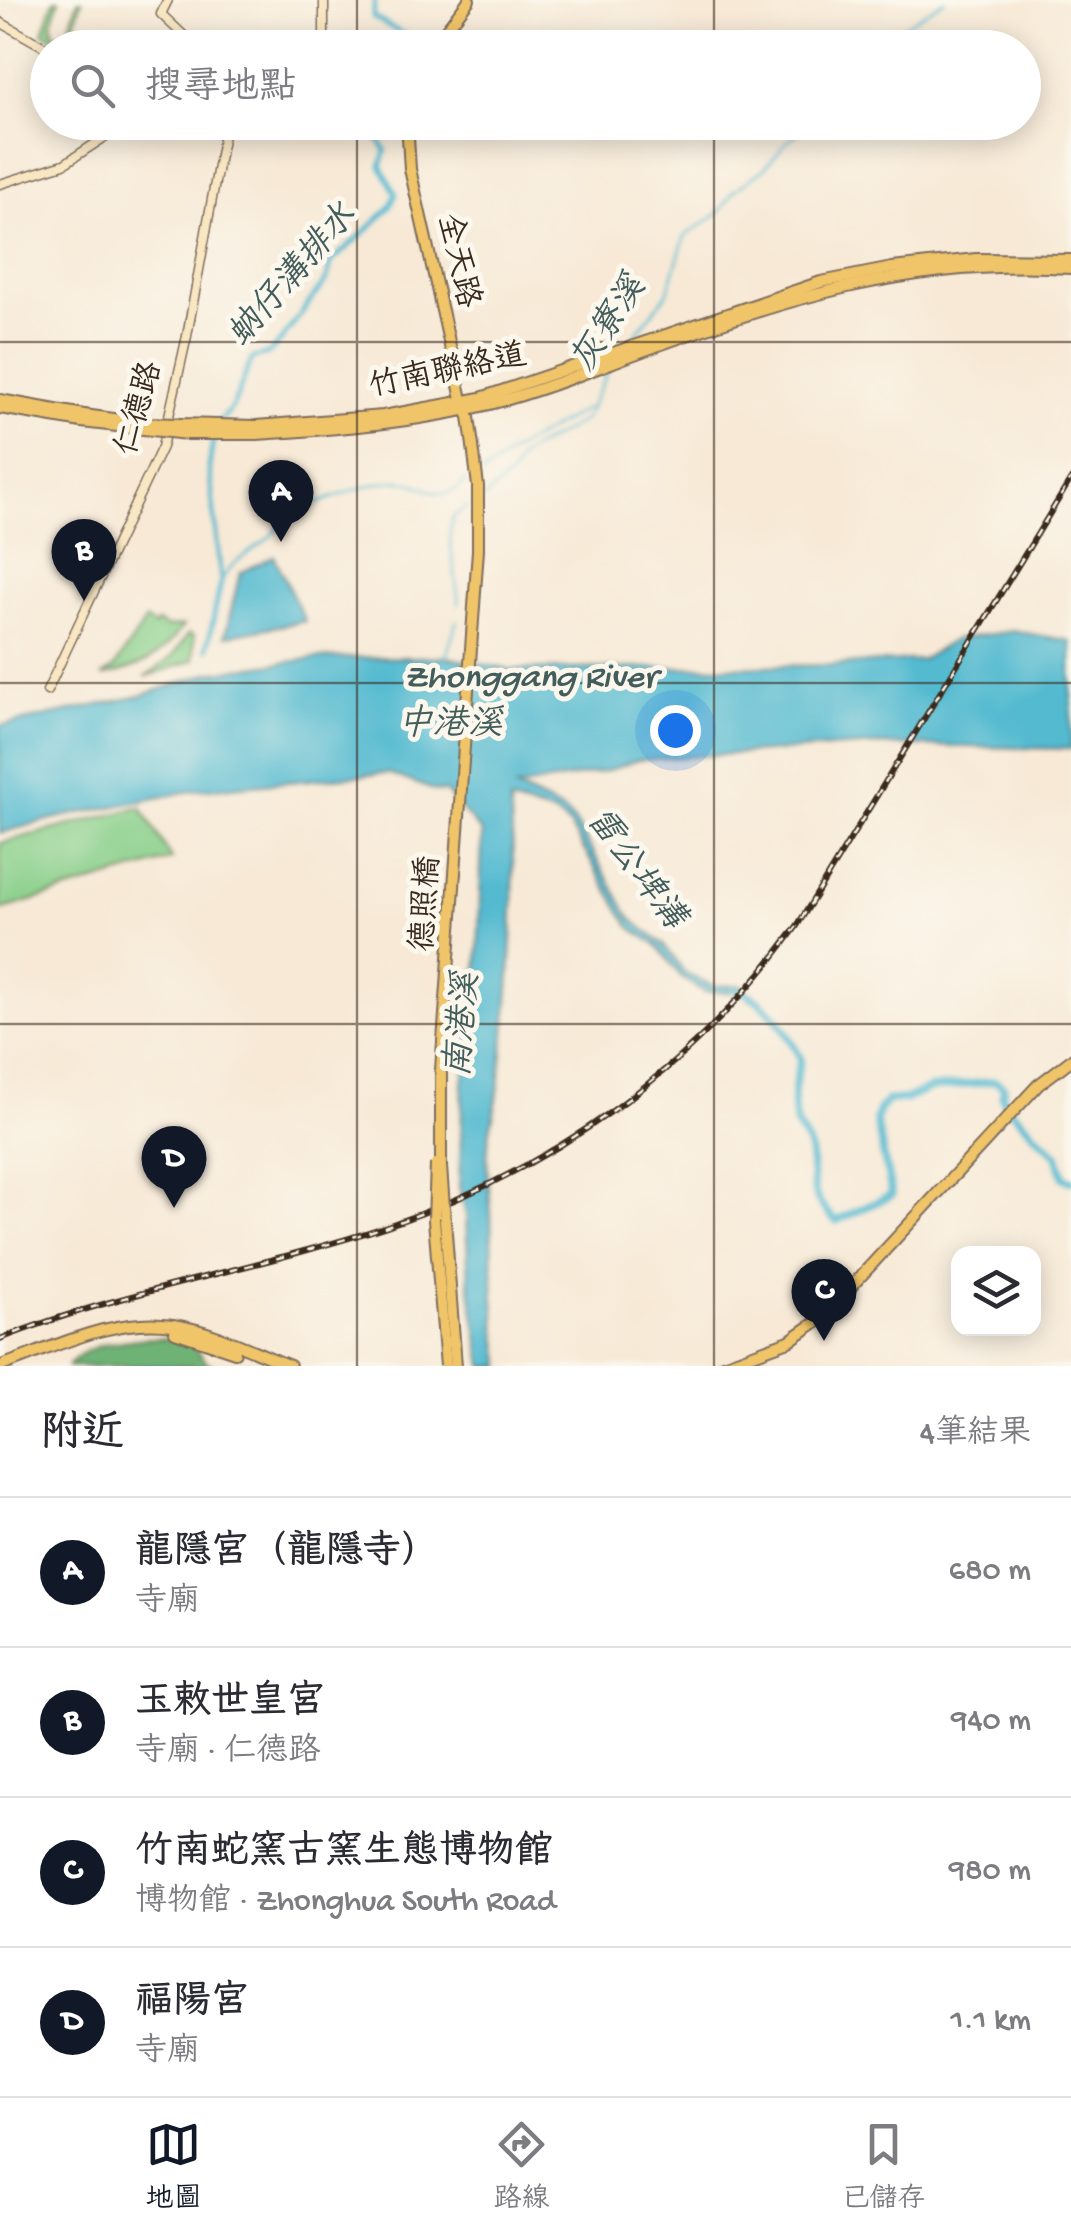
<!DOCTYPE html>
<html lang="zh-TW">
<head>
<meta charset="utf-8">
<style>
	body { margin:0; font-family:"Gochi Hand","LXGW WenKai TC",sans-serif; background:#f2f2f3; color:#2b2b33 }
	.controls { position:absolute; right:30px; bottom:30px; display:grid; overflow:hidden; border-radius:20px; box-shadow:0 5px 25px #0003 }
	.controls button { width:90px; height:90px; display:grid; place-items:center; padding:0; border:0; border-bottom:2px solid #e1e1e2; background:#fff; color:#2b2b33; font:50px sans-serif }
	.you { position:absolute; left:675px; top:730px; width:35px; height:35px; margin:-25px; border:8px solid #fff; border-radius:50%; background:#1a73e8; box-shadow:0 0 0 15px #1a73e833 }
	.badge { display:grid; place-items:center; width:65px; height:65px; border-radius:50%; background:#111827; color:#fff; font-size:32px; font-weight:700 }
	.pin { position:absolute; translate:-50% -82px; filter:drop-shadow(0 2px 5px #0008) }
	.pin::after { content:''; position:absolute; top:52px; width:35px; height:30px; background:inherit; clip-path:polygon(0 0,100% 0,50% 100%) }
	.list { margin:0; padding:0; list-style:none }
	h2 { display:flex; justify-content:space-between; align-items:center; height:130px; margin:0; padding:0 40px; font-size:42px }
	h2 small { font-size:32px; font-weight:400; color:#7c7c81 }
	.list li { display:grid; grid-template-columns:65px 1fr auto; gap:30px; align-items:center; box-sizing:border-box; height:150px; padding:0 40px; border-top:2px solid #e1e1e2 }
	.list b { display:block; font-size:38px; white-space:nowrap }
	.list p { margin:0; font-size:32px; white-space:nowrap; color:#7c7c81 }
	.list em { font-size:32px; font-style:normal; color:#7c7c81 }
	.icon { flex:none; width:55px; height:55px; fill:none; stroke:currentColor; stroke-width:2; stroke-linecap:round; stroke-linejoin:round }
	.map { position:relative; flex:none; width:1071px; height:1366px; overflow:hidden }
	.search { position:absolute; background:#fff; box-shadow:0 5px 25px #0003; left:30px; right:30px; top:30px; height:110px; display:flex; align-items:center; gap:25px; box-sizing:border-box; padding:0 35px; border-radius:55px; color:#7c7c81; font-size:38px }
	.sheet { height:730px; background:#fff }
	nav { display:flex; justify-content:space-around; align-items:center; box-sizing:border-box; height:140px; border-top:2px solid #e1e1e2; background:#fff; font-size:28px; color:#7c7c81 }
	nav a { display:grid; justify-items:center; gap:5px }
	nav .on { color:#111827 }
	.map>svg:first-child { display:block }
	.green { fill:#89cf8a; stroke:#627c54; stroke-width:2.5 }
	.forest { fill:#6eb276; stroke:#546e4a; stroke-width:2.5 }
	.water { fill:#52bad0; stroke:#467277; stroke-width:2.5 }
	.lines { fill:none; stroke-linecap:round; stroke-linejoin:round }
	.stream { stroke:#52bad0; stroke-width:2.5 }
	.canal { stroke:#52bad0; stroke-width:5 }
	.river { stroke:#52bad0; stroke-width:8 }
	.secondary-casing { stroke:#7d6d5e; stroke-width:11 }
	.primary-casing { stroke:#7d6d5e; stroke-width:14 }
	.secondary { stroke:#f9e7c3; stroke-width:8 }
	.primary { stroke:#f0c469; stroke-width:10 }
	.rail-casing { stroke:#3b2a1e; stroke-width:6 }
	.rail { stroke:#fbf7ec; stroke-width:2.5; stroke-dasharray:8; stroke-linecap:butt }
	.primary-bridge-casing { stroke:#7d6d5e; stroke-width:14; stroke-linecap:butt }
	.primary-bridge { stroke:#f0c469; stroke-width:10 }
	.grid { fill:none; stroke:#3b2a1e; stroke-width:2.5; stroke-opacity:0.55 }
	.labels { text-anchor:middle; dominant-baseline:central; stroke-width:10; stroke-linejoin:round; paint-order:stroke }
	.street-label { font-size:32px; fill:#3b2a1e; stroke:#fbf7ec }
	.water-label { font-size:35px; font-style:italic; fill:#435c5c; stroke:#fbf7ec }
</style>
</head>
<body>
<div class="map">
<svg width="1071" height="1366" viewBox="0 0 1071 1366">
	<rect width="100%" height="100%" fill="#fbf7ec"/>
	<filter id="ink" filterUnits="userSpaceOnUse"><feTurbulence type="fractalNoise" baseFrequency=".01" numOctaves="2"/><feDisplacementMap in="SourceGraphic" scale="20" xChannelSelector="R" yChannelSelector="G"/><feConvolveMatrix kernelMatrix="1 2 1 2 8 2 1 2 1" color-interpolation-filters="sRGB"/></filter>
	<filter id="wash" filterUnits="userSpaceOnUse"><feTurbulence type="fractalNoise" baseFrequency=".0048" numOctaves="4" result="noise"/><feDisplacementMap in="SourceGraphic" scale="40" xChannelSelector="R" yChannelSelector="G"/><feGaussianBlur stdDeviation="2.25" result="paint"/><feColorMatrix in="noise" values="0 0 0 0 0 0 0 0 0 0 0 0 0 0 0 0 0 1.4 0 .05"/><feComposite in="paint" operator="in"/></filter>
	<g filter="url(#wash)">
		<rect width="100%" height="100%" fill="#f7e9d6"/>
		<g class="green">
			<path d="M54,0H59L52,23L53,32L58,35L69,29L78,0H82L72,32L58,41L43,33Z"/>
			<path d="M146,620L154,626L158,622L165,627L183,626C163,657 137,670 102,676L114,668Z"/>
			<path d="M189,633L194,636V660L145,677L171,658Z"/>
			<path d="M141,807L172,859L0,910V843Z"/>
		</g>
		<path class="forest" d="M147,1338C163,1339 186,1336 197,1350C204,1358 204,1363 215,1366H68C88,1342 118,1342 147,1338Z"/>
		<g class="water">
			<path d="M274,556L305,621L225,636L240,573Z"/>
			<path d="M1014,631L1071,641V749L876,745L638,760L606,771L516,788L564,811L576,823L631,919L664,945L686,974L714,986L740,985L744,989L740,992H705L682,978L657,946L630,927L570,826L555,814L510,802C518,900 511,996 498,1092C496,1110 489,1127 488,1145C485,1169 490,1190 491,1214C493,1265 492,1315 502,1366H483L469,1283L466,1215L459,1187L463,1084L478,962L482,833L446,792L436,791L388,773L196,790L56,818L0,833V726L140,696L209,673L317,658L446,657L510,670L832,665L921,660L956,639Z"/>
		</g>
		<g class="lines">
			<g class="stream">
				<path d="M879,48L902,27L945,0"/>
				<path d="M629,343L667,294L685,236L719,213L734,191L765,168L786,143L810,122"/>
				<path d="M482,474L514,450L587,408"/>
				<path d="M484,498L512,474L521,456L584,420L609,369"/>
				<path d="M221,582C233,559 245,557 265,541C273,535 279,526 287,520C308,504 369,483 395,481C422,479 443,510 465,481"/>
				<path d="M459,604C458,586 445,531 453,518C456,513 462,511 467,507"/>
				<path d="M446,657L457,620"/>
			</g>
			<g class="canal">
				<path d="M375,0L373,17L408,37L411,48"/>
				<path d="M218,425C222,417 229,413 233,405C241,390 244,373 253,358L268,354L279,343L327,279L331,262L370,227L390,207L396,194L381,166L386,151L374,133L378,122"/>
				<path d="M207,649L221,582L209,466L214,435"/>
			</g>
			<path class="river" d="M736,989C768,1000 786,1030 801,1059C795,1080 791,1100 796,1122C799,1132 809,1140 810,1150C816,1186 805,1192 836,1221L892,1195L876,1120L879,1110L888,1100H905L929,1089L995,1081L1004,1087L1002,1096L1006,1105L1057,1155L1064,1178L1071,1181"/>
		</g>
	</g>
	<g filter="url(#ink)">
		<g class="lines">
			<defs>
				<g id="secondary">
					<path d="M168,0L161,14L197,48"/>
					<path d="M324,0V48"/>
					<path d="M0,22L48,49"/>
					<path d="M0,184L64,164L128,122"/>
					<path d="M47,691L162,447L187,336L226,122"/>
				</g>
				<g id="primary">
					<path d="M432,48L469,0"/>
					<path d="M407,122L410,169L462,399L469,417L473,446L478,486V550L441,1070V1167"/>
					<path d="M0,400L84,415"/>
					<path d="M0,408L82,422"/>
					<path d="M256,426L383,416L481,398L821,282L892,268L976,259L1071,260"/>
					<path d="M257,434C335,429 414,423 490,404C545,390 596,368 648,349C789,297 919,258 1071,268"/>
					<path d="M175,1332L235,1352"/>
					<path d="M1,1366C55,1347 114,1316 173,1325C213,1331 253,1351 290,1366"/>
					<path d="M720,1366L789,1341L822,1318L1038,1085L1071,1060"/>
				</g>
			</defs>
			<use href="#secondary" class="secondary-casing"/>
			<use href="#primary" class="primary-casing"/>
			<use href="#secondary" class="secondary"/>
			<use href="#primary" class="primary"/>
			<defs>
				<path id="rail" d="M0,1339C126,1289 259,1269 387,1226C554,1169 694,1069 797,926L1071,479"/>
			</defs>
			<use href="#rail" class="rail-casing"/>
			<use href="#rail" class="rail"/>
			<defs>
				<g id="primary-bridge">
					<path d="M84,415L143,423L256,426"/>
					<path d="M82,422L187,434H257"/>
					<path d="M436,1164L434,1220L446,1366"/>
					<path d="M441,1167L456,1366"/>
				</g>
			</defs>
			<use href="#primary-bridge" class="primary-bridge-casing"/>
			<use href="#primary-bridge" class="primary-bridge"/>
		</g>
	</g>
	<path class="grid" d="M357,0V48M714,0V48M357,122V1366M714,122V1366M0,342H1071M0,683H1071M0,1024H1071"/>
	<g class="labels">
		<g class="street-label">
			<text transform="translate(456 261) rotate(77)">全天路</text>
			<text transform="translate(448 373) rotate(-12)">竹南聯絡道</text>
			<text transform="translate(141 409) rotate(-74)">仁德路</text>
			<text transform="translate(428 904) rotate(-86)">德照橋</text>
		</g>
		<g class="water-label">
			<text transform="translate(294 277) rotate(-49)">蚋仔溝排水</text>
			<text transform="translate(611 325) rotate(-57)">灰寮溪</text>
			<text x="530" y="679">Zhonggang River</text>
			<text x="450" y="726">中港溪</text>
			<text transform="translate(634 870) rotate(53)">雷公埤溝</text>
			<text transform="translate(465 1025) rotate(-85)">南港溪</text>
		</g>
	</g>
</svg>
<div class="controls">
<button><svg class="icon" aria-label="layers" viewBox="0 0 24 24"><path d="M12 4l9 5-9 5-9-5zM3 14l9 5 9-5"/></svg></button>
</div>
<div class="you"></div>
<div class="pin badge" style="left:281px;top:542px">A</div>
<div class="pin badge" style="left:84px;top:601px">B</div>
<div class="pin badge" style="left:824px;top:1341px">C</div>
<div class="pin badge" style="left:174px;top:1208px">D</div>
<div class="search"><svg class="icon" aria-label="search" viewBox="0 0 24 24"><circle cx="10" cy="10" r="6"/><path d="M15 15l6 6"/></svg>搜尋地點</div>
</div>
<section class="sheet">
<h2>附近<small>4筆結果</small></h2>
<ul class="list">
<li><span class="badge">A</span><div><b>龍隱宮（龍隱寺）</b><p>寺廟</p></div><em>680 m</em></li>
<li><span class="badge">B</span><div><b>玉敕世皇宮</b><p>寺廟 · 仁德路</p></div><em>940 m</em></li>
<li><span class="badge">C</span><div><b>竹南蛇窯古窯生態博物館</b><p>博物館 · Zhonghua South Road</p></div><em>980 m</em></li>
<li><span class="badge">D</span><div><b>福陽宮</b><p>寺廟</p></div><em>1.1 km</em></li>
</ul>
</section>
<nav>
<a class="on"><svg class="icon" aria-label="map" viewBox="0 0 24 24"><path d="M3 6l6-2 6 2 6-2v14l-6 2-6-2-6 2zM9 4v14M15 6v14"/></svg>地圖</a>
<a><svg class="icon" aria-label="directions" viewBox="0 0 24 24"><path d="M12 3l9 9-9 9-9-9zM9 14v-3h6M13 9l2 2-2 2"/></svg>路線</a>
<a><svg class="icon" aria-label="saved" viewBox="0 0 24 24"><path d="M7 4h10v16l-5-4-5 4z"/></svg>已儲存</a>
</nav>
</body>
</html>
